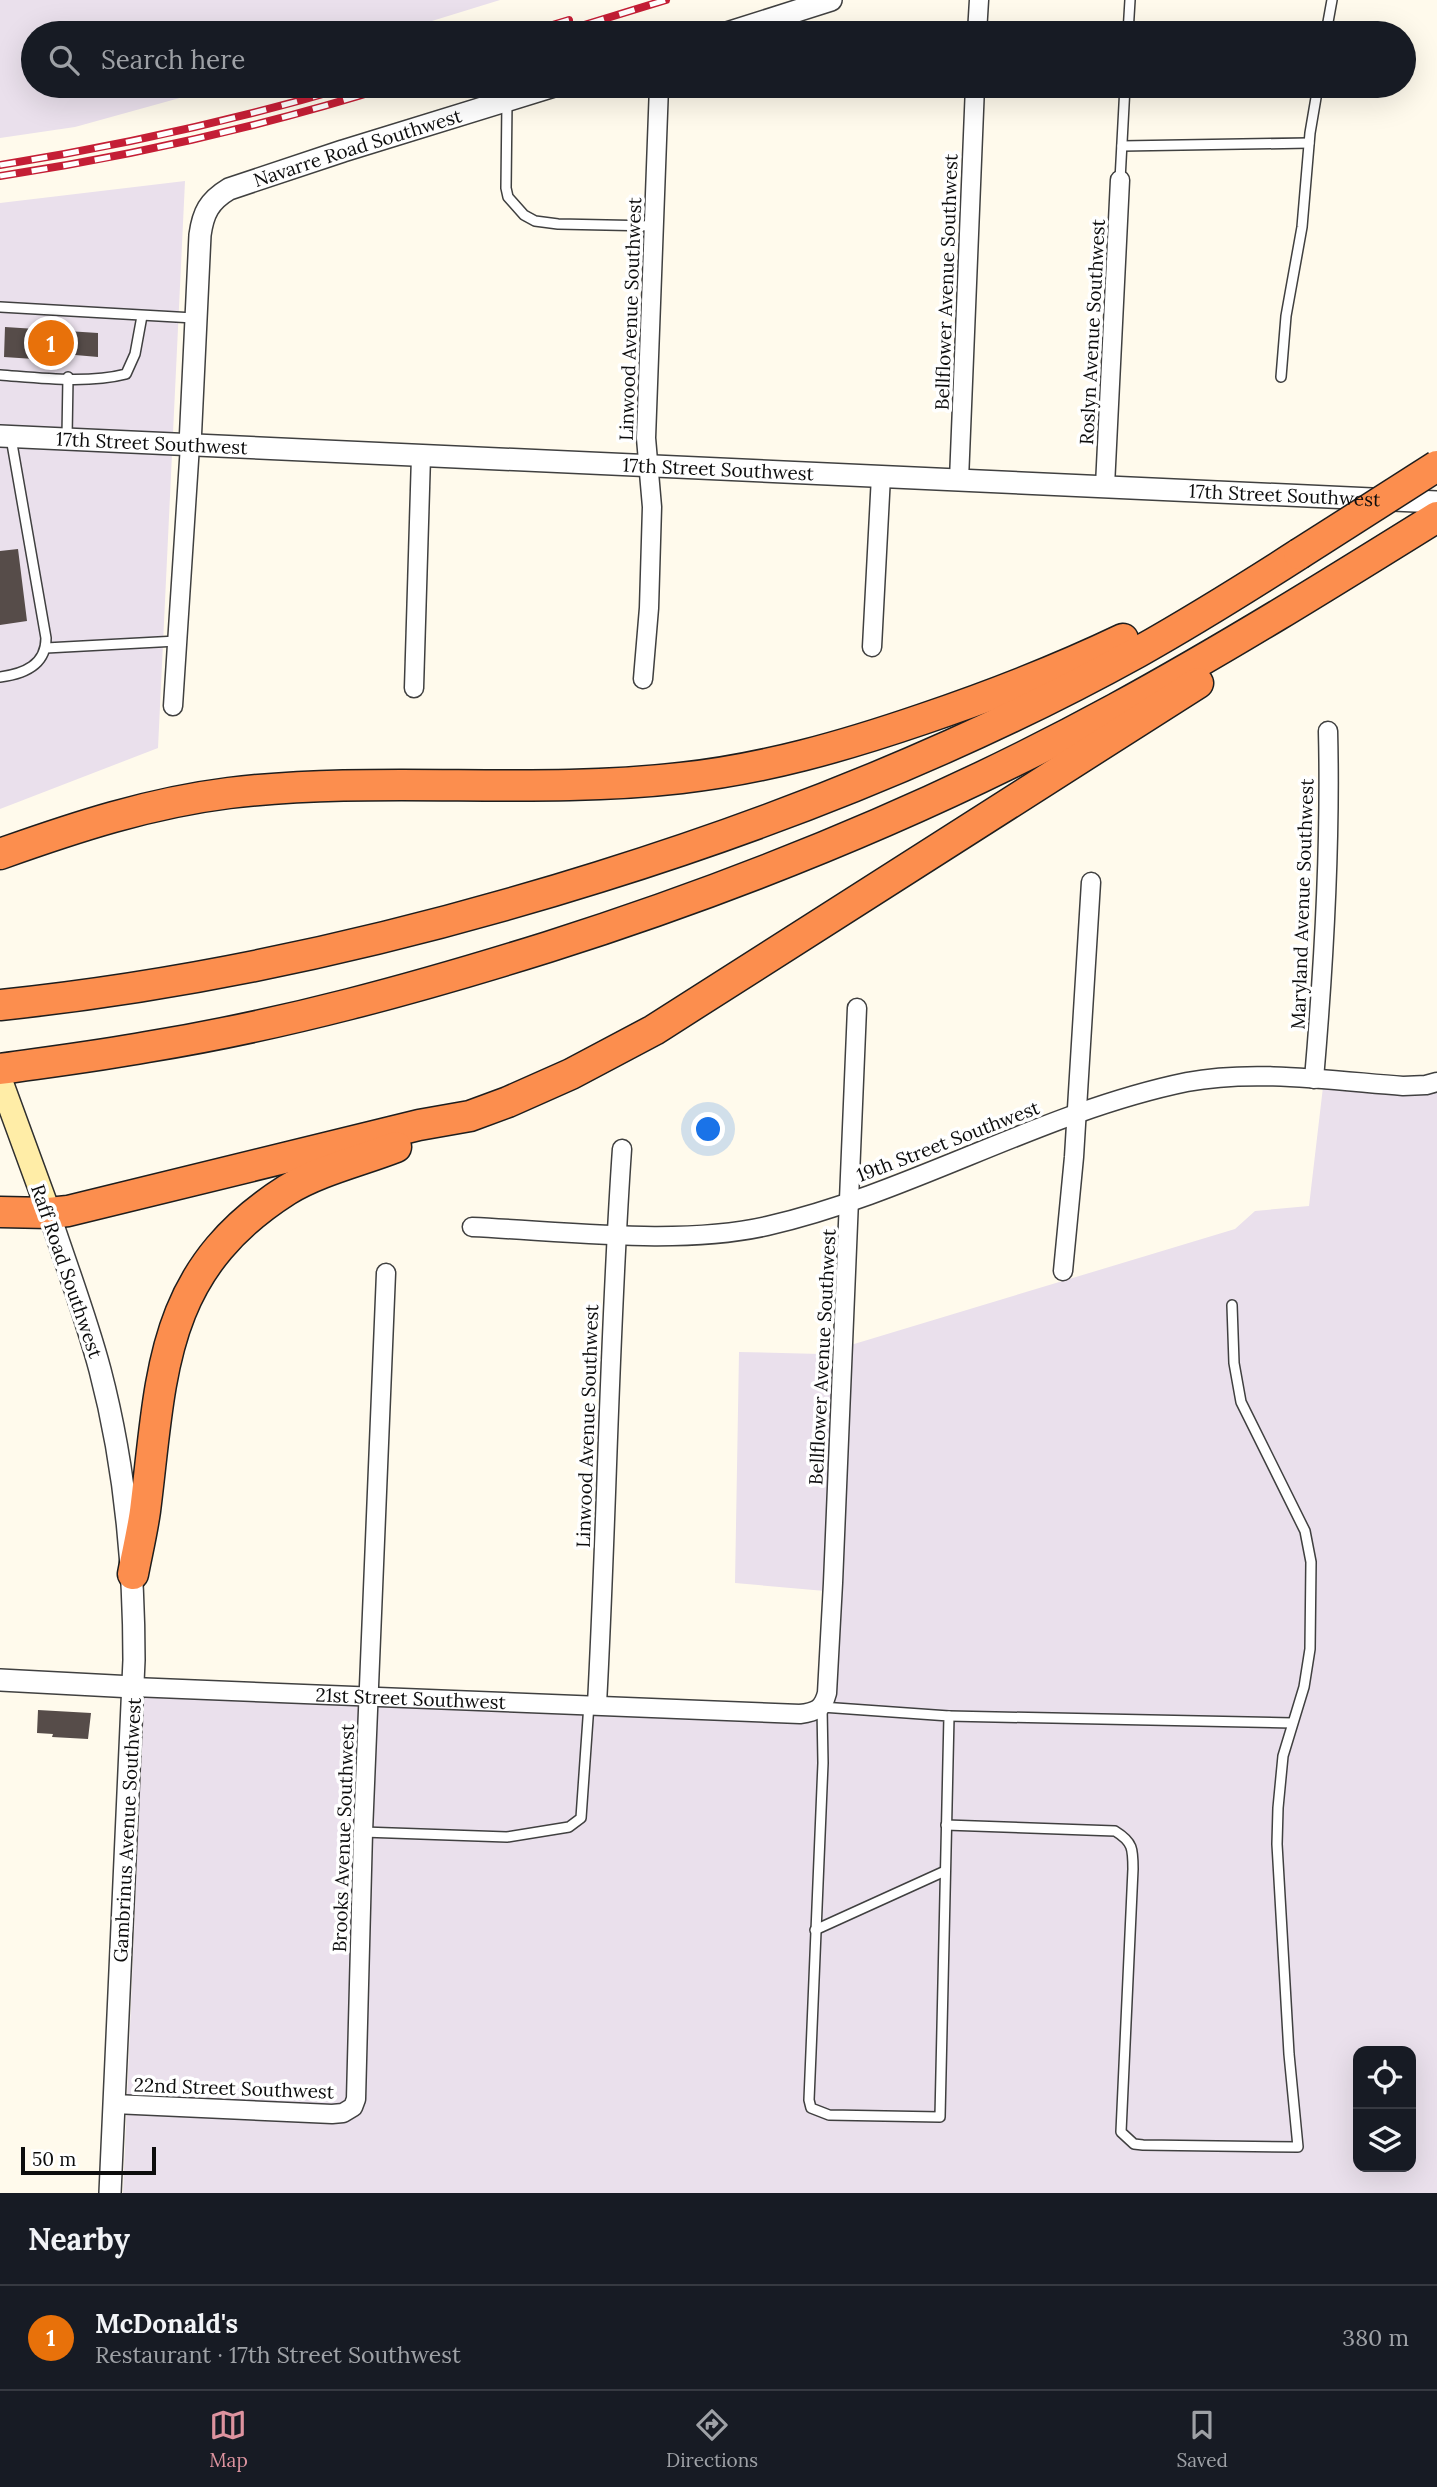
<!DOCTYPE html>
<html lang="en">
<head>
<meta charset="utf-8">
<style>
	body { margin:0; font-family:Lora,serif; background:#242831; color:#f1f3f6 }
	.controls { position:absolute; right:21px; bottom:21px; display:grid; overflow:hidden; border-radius:14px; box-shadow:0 7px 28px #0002 }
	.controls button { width:63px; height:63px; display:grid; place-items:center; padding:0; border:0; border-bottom:2px solid #363941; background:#171b24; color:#f1f3f6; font:35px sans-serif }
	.scale { position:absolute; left:21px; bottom:18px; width:135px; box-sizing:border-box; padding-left:7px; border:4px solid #0d0d0d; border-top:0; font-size:19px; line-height:24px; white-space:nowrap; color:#0d0d0d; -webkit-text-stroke:5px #fff; paint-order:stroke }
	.you { position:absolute; left:709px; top:1130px; width:24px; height:24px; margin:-18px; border:5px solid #fff; border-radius:50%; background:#1a73e8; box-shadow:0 0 0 10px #1a73e833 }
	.badge { display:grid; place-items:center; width:46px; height:46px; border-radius:50%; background:#dd939f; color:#fff; font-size:23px; font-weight:700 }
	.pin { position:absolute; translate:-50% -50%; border:4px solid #fff; box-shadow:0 2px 7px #0006 }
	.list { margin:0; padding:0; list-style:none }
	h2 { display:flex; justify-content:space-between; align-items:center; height:91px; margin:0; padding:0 28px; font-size:30px }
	h2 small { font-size:23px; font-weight:400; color:#9ea1a6 }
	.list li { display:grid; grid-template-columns:46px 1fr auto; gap:21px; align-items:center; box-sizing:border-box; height:105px; padding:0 28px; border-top:2px solid #363941 }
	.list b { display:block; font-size:26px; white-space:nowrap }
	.list p { margin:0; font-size:23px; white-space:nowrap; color:#9ea1a6 }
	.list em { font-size:23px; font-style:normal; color:#9ea1a6 }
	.icon { flex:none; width:38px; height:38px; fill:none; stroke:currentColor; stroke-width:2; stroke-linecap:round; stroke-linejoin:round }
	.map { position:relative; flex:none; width:1437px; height:2193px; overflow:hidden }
	.search { position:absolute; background:#171b24; box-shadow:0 7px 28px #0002; left:21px; right:21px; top:21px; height:77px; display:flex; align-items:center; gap:18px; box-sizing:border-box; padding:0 24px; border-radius:38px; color:#9ea1a6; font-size:26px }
	.sheet { height:196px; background:#171b24 }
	nav { display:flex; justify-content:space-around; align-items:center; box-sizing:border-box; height:98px; border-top:2px solid #363941; background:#171b24; font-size:19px; color:#9ea1a6 }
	nav a { display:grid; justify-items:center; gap:4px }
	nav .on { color:#dd939f }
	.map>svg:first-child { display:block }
	.industrial { fill:#eae0ec; fill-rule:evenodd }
	.building { fill:#564c49 }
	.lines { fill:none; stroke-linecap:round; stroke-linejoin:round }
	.service-casing { stroke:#404040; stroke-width:12 }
	.minor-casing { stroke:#404040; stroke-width:21 }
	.tertiary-casing { stroke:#404040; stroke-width:24 }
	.secondary-casing { stroke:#2f2f2f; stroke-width:26 }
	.motorway-casing { stroke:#1e1e1e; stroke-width:33 }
	.service { stroke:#fff; stroke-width:9 }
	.minor { stroke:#fff; stroke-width:18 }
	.tertiary { stroke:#fff; stroke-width:21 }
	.secondary { stroke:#ffeda7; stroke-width:23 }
	.motorway { stroke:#fc8e4e; stroke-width:30 }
	.rail-casing { stroke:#c41e35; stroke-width:8 }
	.rail { stroke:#fff; stroke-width:5; stroke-dasharray:16; stroke-linecap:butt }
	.motorway-bridge-casing { stroke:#1e1e1e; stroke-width:33; stroke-linecap:butt }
	.motorway-bridge { stroke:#fc8e4e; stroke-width:30 }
	.labels { text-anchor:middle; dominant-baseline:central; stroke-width:7; stroke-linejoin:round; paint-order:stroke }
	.street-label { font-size:19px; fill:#0d0d0d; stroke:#fff }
</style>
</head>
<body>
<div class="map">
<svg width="1437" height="2193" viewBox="0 0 1437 2193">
	<rect width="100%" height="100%" fill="#fffaec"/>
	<g class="industrial">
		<path d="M0,0H500L393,33H33V86H223L75,127L0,138Z"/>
		<path d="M185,181L158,748L0,809V203Z"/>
		<path d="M1323,1087L1437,1089V2193H123L144,1693L819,1720L825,1591L735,1583L739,1352L821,1354L1235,1229L1255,1211L1309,1206ZM1358,2051H1411V2167H1358Z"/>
	</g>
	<g class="building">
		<path d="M5,327L98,333V357L64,354V361L4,357Z"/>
		<path d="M18,549L27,621L0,625V551Z"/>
		<path d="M38,1710L91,1713L88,1739L52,1737L53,1734L37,1733Z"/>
	</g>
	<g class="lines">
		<defs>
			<g id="service">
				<path d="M1128,33L1130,0"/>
				<path d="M1326,33L1332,0"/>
				<path d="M507,102L506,188L508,197L524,215L535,221L558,224L654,226"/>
				<path d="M1122,146L1309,143"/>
				<path d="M1120,180L1125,86"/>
				<path d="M0,307L194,318"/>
				<path d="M0,375C40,378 87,384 126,374L135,354L142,316"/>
				<path d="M1281,377L1286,316L1302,227L1310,133L1318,86"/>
				<path d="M67,437L68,377"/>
				<path d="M46,648L177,641"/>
				<path d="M0,677C24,674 46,665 46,638L11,438"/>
				<path d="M822,1707L949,1716L940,2117L829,2115L811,2108L809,2100L823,1763Z"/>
				<path d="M949,1716L1292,1723"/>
				<path d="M946,1825L1115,1831C1133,1842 1133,1849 1133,1869L1121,2132L1134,2144L1143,2145L1298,2147L1289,2054L1277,1844L1278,1808L1283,1756L1304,1687L1310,1649L1311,1562L1305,1531L1241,1402L1234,1363L1232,1305"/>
				<path d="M363,1832L507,1837L569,1827L581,1818L589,1704"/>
				<path d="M815,1930L945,1871"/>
			</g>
			<g id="minor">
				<path d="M977,33L979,0"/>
				<path d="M959,480L975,86"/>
				<path d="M1105,486L1120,180"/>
				<path d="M872,647L881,476"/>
				<path d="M643,679L649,608L652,507L646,438L659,86"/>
				<path d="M414,688L421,456"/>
				<path d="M173,706L190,445"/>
				<path d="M1314,1079C1324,963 1331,848 1328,731"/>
				<path d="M472,1227C563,1231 679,1246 767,1226C911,1193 1041,1112 1187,1082C1253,1069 1336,1081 1403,1086L1426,1085L1437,1082"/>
				<path d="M1063,1271L1074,1157L1091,882"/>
				<path id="s1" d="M133,1687L800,1714C816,1712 823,1709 827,1693L833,1583L857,1008"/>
				<path d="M597,1704C607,1519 609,1334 622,1149"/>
				<path d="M114,2104L332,2114L343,2113L353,2107L356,2099L363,1832L386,1273"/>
			</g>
			<g id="tertiary">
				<path d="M727,33L831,0"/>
				<path id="s2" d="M0,436L1437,502"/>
				<path id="s3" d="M190,445L200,235C203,213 209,201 229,189L343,151L554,86"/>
				<path d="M49,1213C66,1265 86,1317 100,1370C125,1465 134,1562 134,1660L110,2193"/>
				<path d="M0,1680L133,1687"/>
			</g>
			<path id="secondary" d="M0,1079L49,1213"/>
			<g id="motorway">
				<path d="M0,854C76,827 149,803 229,793C379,775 531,795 681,778C764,769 844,746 923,719C991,696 1058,670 1123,639"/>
				<path d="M0,1005C204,984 404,938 599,877C785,819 968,746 1138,652C1193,621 1246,588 1299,554"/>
				<path d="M0,1069C49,1062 98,1056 147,1047C283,1025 417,988 548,947C743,885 935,807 1115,709C1225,649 1331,583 1437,517"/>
				<path d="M0,1212L49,1213L68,1211L419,1125L470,1116L508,1102L571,1074L654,1030L1198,683"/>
				<path d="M133,1574C137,1553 142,1532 145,1511C162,1376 158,1272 287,1190C320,1170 360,1161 396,1147"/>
			</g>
		</defs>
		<use href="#service" class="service-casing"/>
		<use href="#minor" class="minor-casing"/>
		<use href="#tertiary" class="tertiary-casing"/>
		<use href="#secondary" class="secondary-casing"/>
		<use href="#motorway" class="motorway-casing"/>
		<use href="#service" class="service"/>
		<use href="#minor" class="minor"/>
		<use href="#tertiary" class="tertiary"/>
		<use href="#secondary" class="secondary"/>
		<use href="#motorway" class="motorway"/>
		<defs>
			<g id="rail">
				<path d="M526,33L569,20"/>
				<path d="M558,33L666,0"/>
				<path d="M0,165C119,146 236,120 351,86"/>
				<path d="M0,176C132,156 264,126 391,86"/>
			</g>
		</defs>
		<use href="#rail" class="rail-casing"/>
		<use href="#rail" class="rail"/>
		<defs>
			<path id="motorway-bridge" d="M1299,554L1437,466"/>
		</defs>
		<use href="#motorway-bridge" class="motorway-bridge-casing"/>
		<use href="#motorway-bridge" class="motorway-bridge"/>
	</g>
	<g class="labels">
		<g class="street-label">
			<text stroke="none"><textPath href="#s3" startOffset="402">Navarre Road Southwest</textPath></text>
			<text transform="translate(946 282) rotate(-88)">Bellflower Avenue Southwest</text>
			<text transform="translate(630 319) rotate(-88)">Linwood Avenue Southwest</text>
			<text transform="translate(1092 332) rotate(-87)">Roslyn Avenue Southwest</text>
			<text stroke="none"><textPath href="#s2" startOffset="152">17th Street Southwest</textPath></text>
			<text stroke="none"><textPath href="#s2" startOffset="719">17th Street Southwest</textPath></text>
			<text stroke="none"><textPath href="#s2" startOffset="1286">17th Street Southwest</textPath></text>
			<text transform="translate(1302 904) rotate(-88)">Maryland Avenue Southwest</text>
			<text transform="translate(948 1141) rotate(-21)">19th Street Southwest</text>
			<text transform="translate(67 1271) rotate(71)">Raff Road Southwest</text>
			<text transform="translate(822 1357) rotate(-87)">Bellflower Avenue Southwest</text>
			<text transform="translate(587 1426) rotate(-88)">Linwood Avenue Southwest</text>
			<text stroke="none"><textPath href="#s1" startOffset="278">21st Street Southwest</textPath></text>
			<text transform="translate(127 1830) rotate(-87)">Gambrinus Avenue Southwest</text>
			<text transform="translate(343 1838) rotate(-88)">Brooks Avenue Southwest</text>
			<text transform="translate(234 2088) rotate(2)">22nd Street Southwest</text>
		</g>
	</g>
</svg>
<div class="controls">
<button><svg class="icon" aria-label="locate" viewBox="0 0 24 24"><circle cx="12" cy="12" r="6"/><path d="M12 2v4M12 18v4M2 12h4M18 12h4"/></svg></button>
<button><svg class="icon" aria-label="layers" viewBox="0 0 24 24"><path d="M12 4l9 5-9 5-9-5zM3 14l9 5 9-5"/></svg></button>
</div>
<div class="scale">50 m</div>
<div class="you"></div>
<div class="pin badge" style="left:51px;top:343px;background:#e8710a">1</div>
<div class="search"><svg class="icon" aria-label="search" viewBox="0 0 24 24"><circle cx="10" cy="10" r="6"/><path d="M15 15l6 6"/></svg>Search here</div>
</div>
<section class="sheet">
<h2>Nearby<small></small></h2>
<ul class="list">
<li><span class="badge" style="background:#e8710a">1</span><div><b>McDonald's</b><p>Restaurant · 17th Street Southwest</p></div><em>380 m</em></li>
</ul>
</section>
<nav>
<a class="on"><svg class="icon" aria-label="map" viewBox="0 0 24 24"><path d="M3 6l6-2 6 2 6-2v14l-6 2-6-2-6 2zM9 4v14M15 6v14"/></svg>Map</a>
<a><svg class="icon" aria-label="directions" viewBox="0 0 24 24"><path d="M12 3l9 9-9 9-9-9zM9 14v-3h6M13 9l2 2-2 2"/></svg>Directions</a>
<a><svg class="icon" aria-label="saved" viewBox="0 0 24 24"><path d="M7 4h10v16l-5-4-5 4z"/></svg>Saved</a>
</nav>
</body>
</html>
